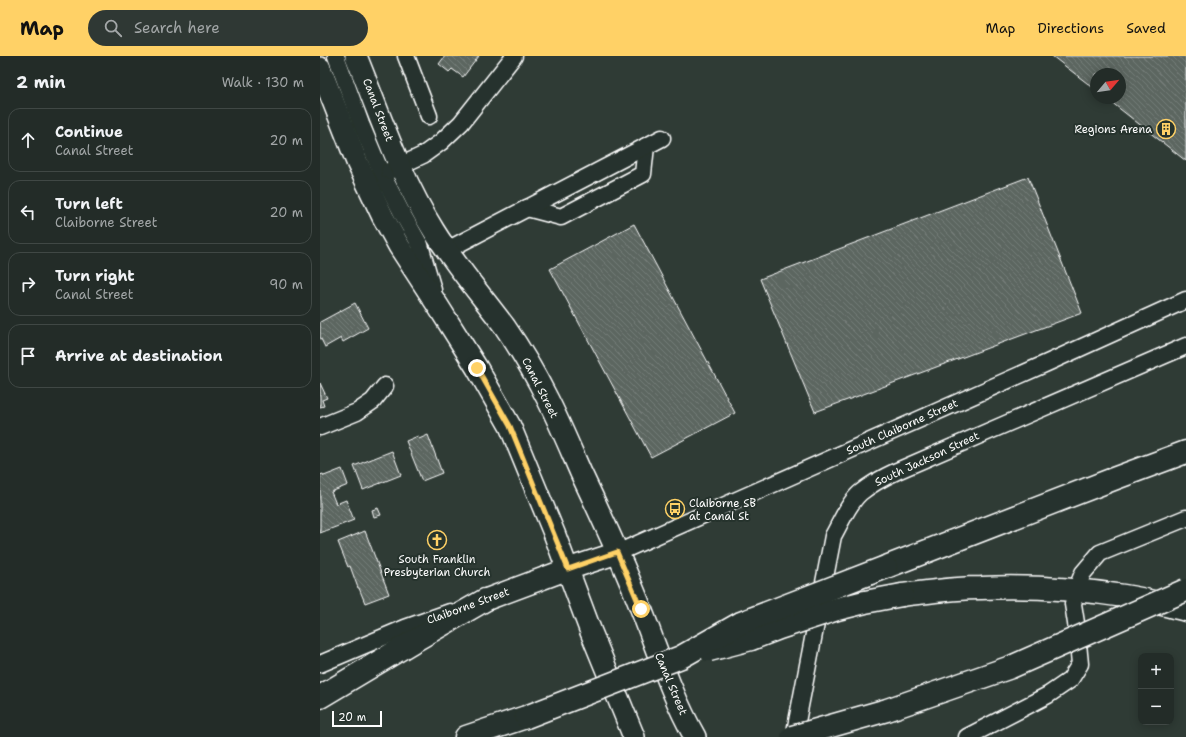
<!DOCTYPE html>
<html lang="en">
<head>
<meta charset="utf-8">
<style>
	body { margin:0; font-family:"Shantell Sans",sans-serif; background:#2f3834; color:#f1f3f6 }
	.controls { position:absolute; right:12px; bottom:12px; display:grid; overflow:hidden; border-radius:8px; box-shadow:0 2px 10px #0003 }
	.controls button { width:36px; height:36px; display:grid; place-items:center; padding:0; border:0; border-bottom:1px solid #404845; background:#232c28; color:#f1f3f6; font:20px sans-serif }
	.compass { position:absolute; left:770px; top:12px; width:36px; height:36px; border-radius:50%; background:#232c28; box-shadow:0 2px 10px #0003; rotate:61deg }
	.scale { position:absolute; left:12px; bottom:10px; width:50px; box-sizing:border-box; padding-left:4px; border:2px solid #fff; border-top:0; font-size:11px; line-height:14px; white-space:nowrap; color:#fff; -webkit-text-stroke:3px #26332d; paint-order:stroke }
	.stop { position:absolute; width:12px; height:12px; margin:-9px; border:3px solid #ffd166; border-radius:50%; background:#fff }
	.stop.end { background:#ffd166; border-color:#fff; box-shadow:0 1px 4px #0008 }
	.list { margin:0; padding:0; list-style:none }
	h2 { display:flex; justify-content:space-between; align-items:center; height:52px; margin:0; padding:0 16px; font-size:17px }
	h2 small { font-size:13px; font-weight:400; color:#a3a7a8 }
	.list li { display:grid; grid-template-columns:26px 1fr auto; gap:12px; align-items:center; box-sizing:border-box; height:64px; margin:0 8px 8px; padding:0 8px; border:1px solid #404845; border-radius:12px }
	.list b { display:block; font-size:15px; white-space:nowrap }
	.list p { margin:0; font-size:13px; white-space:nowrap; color:#a3a7a8 }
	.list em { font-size:13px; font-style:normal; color:#a3a7a8 }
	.icon { flex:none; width:22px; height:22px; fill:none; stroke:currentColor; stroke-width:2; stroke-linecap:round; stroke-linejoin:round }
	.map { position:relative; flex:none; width:866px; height:681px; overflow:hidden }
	header { display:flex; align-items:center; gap:24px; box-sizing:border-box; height:56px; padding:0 20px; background:#ffd166; color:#111 }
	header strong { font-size:19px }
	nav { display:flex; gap:22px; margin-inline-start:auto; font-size:14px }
	.search { width:280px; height:36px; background:#2f3834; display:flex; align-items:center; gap:10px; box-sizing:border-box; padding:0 14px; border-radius:22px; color:#a3a7a8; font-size:15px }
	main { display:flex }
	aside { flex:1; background:#232c28 }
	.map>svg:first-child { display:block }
	.building { fill:url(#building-back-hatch); stroke:#fff }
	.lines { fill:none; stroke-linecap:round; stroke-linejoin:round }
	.minor-casing { stroke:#fff; stroke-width:19 }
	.major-casing { stroke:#fff; stroke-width:24 }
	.highway-casing { stroke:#fff; stroke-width:25 }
	.minor { stroke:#26332d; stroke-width:16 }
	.major { stroke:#26332d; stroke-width:21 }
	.highway { stroke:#26332d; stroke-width:22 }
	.highway-bridge-casing { stroke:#fff; stroke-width:25; stroke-linecap:butt }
	.highway-bridge { stroke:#26332d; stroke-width:22 }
	.route { stroke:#ffd166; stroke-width:5 }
	.labels { text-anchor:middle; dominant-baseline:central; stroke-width:4; stroke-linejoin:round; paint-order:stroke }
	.street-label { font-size:11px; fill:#fff; stroke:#26332d }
	.poi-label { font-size:11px; fill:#fff; stroke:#26332d; text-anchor:end }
</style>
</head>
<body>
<header>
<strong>Map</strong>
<div class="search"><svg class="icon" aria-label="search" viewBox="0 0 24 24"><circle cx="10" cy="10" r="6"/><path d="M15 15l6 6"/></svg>Search here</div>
<nav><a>Map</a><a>Directions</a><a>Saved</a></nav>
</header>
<main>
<aside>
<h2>2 min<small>Walk · 130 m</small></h2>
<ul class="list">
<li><svg class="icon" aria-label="ahead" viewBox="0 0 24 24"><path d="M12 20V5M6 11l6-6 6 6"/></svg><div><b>Continue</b><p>Canal Street</p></div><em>20 m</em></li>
<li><svg class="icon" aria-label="left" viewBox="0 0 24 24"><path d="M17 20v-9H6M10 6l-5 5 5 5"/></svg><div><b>Turn left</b><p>Claiborne Street</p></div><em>20 m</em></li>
<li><svg class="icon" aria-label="right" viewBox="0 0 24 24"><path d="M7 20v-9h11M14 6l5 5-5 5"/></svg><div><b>Turn right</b><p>Canal Street</p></div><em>90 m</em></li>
<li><svg class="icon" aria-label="arrive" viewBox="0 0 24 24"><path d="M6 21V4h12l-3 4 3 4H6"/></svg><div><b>Arrive at destination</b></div></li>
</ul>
</aside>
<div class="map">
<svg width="866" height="681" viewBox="0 0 866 681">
	<defs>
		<pattern id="building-back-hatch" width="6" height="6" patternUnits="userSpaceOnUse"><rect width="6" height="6" fill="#5b6661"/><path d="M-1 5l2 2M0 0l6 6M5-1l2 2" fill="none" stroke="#747d79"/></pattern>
	</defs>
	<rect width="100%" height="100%" fill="#2f3b35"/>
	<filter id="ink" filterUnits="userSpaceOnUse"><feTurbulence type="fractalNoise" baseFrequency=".025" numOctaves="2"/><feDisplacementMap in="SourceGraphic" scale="8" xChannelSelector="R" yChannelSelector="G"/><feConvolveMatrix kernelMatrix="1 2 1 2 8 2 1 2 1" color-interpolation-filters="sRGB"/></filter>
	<g filter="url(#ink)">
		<g class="building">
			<path d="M125,0H159L143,21L132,13L129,16L119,8Z"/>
			<path d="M732,0H866V105L786,42H800V18H776V34Z"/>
			<path d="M708,121L762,257L495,356L440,223Z"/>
			<path d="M314,168L415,357L331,401L230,213Z"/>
			<path d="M35,247L48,272L23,286L21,282L5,291L0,281V266Z"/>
			<path d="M0,327L7,342L2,344L4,350L0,351Z"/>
			<path d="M108,379L122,417L102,425L86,385L98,380L99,383Z"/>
			<path d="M72,395L81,419L43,434L34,410Z"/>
			<path d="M22,413L28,429L11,436L16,448L26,444L34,464L0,477V419L3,418L4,420Z"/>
			<path d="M58,452L61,459L54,461L52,454Z"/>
			<path d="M45,475L69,538L45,547L39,532H38L30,510L28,511L18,486Z"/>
		</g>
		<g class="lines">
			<defs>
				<g id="minor">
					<path d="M16,0L41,68L62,118L83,159L100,189L113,234"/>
					<path d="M86,0L109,60"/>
					<path d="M69,115L103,99L121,86L141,67L194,0"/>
					<path d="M207,152L241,161L323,118L326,90"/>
					<path d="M127,194L342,82"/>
					<path d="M0,371L37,356L53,345L65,330"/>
					<path d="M297,497L727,307L866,244"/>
					<path d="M0,608L85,572L130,556"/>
					<path d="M474,681L513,480C521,466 528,448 540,437C551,428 564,421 577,415L866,290"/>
					<path d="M647,681L728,639L750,624L760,608L756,567L753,548L756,534L763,517L780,497L866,462"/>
				</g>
				<g id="major">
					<path d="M36,0C60,59 80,121 114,175C135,209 161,239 185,271C201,294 215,318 228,344C240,368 250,392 261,417C280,457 299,498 316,540C335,587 350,637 375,681"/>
					<path d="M0,12L37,106L63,161L79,190L118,250L157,312L190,370L234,477L271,576L314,681"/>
					<path d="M165,544L248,513L297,497"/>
				</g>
				<g id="highway">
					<path d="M566,511L796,422L866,396"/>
					<path d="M582,539C608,536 634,532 661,532C708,530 757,533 804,540C825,543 845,549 866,554"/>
					<path d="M0,641L92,586L165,544"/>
					<path d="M146,681L206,661"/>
				</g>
			</defs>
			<use href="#minor" class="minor-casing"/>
			<use href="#major" class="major-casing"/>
			<use href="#highway" class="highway-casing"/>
			<use href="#minor" class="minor"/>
			<use href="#major" class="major"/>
			<use href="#highway" class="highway"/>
			<defs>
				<g id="highway-bridge">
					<path d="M389,594L431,583L459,572L517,553L545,546L582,539"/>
					<path d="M206,661L361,601L421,567L566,511"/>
					<path d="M472,681L567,654L691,611L866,534"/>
				</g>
			</defs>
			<use href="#highway-bridge" class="highway-bridge-casing"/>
			<use href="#highway-bridge" class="highway-bridge"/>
		</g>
	</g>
	<g class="lines" filter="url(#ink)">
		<path class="route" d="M157,312L190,370L248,513L297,496L321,553"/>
	</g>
	<defs>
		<symbol id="building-ring" viewBox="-11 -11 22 22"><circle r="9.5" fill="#26332d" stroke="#ffd166" stroke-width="1.5"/><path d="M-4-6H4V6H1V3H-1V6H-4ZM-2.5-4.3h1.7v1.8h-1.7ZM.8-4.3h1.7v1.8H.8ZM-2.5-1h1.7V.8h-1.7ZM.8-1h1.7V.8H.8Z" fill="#ffd166"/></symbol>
		<symbol id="bus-ring" viewBox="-11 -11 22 22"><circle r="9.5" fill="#26332d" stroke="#ffd166" stroke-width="1.5"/><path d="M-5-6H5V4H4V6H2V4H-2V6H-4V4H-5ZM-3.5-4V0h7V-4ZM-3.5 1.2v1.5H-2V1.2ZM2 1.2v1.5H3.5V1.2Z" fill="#ffd166"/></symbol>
		<symbol id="church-ring" viewBox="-11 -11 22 22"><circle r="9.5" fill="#26332d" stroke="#ffd166" stroke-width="1.5"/><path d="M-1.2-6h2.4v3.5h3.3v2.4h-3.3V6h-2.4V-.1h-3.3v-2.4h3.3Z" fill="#ffd166"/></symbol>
	</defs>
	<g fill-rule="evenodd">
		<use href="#building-ring" x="835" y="62" width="22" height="22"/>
		<use href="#bus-ring" x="344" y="442" width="22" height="22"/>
		<use href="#church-ring" x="106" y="473" width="22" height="22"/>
	</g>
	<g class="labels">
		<g class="street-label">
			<text transform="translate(58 54) rotate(69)">Canal Street</text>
			<text transform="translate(220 332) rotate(63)">Canal Street</text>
			<text transform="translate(582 371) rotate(-24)">South Claiborne Street</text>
			<text transform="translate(607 403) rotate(-25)">South Jackson Street</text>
			<text transform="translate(148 550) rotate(-20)">Claiborne Street</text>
			<text transform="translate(351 628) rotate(67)">Canal Street</text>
		</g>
		<g class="poi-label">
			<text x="832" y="73">Regions Arena</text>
			<text x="369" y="447" text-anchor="start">Claiborne SB<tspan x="369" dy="13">at Canal St</tspan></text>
			<text x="117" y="503" text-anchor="middle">South Franklin<tspan x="117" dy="13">Presbyterian Church</tspan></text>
		</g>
	</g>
</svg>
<div class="controls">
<button>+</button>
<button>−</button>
</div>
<svg class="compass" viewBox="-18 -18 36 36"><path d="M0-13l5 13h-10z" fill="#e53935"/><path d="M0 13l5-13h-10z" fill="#a3a7a8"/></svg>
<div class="scale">20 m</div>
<div class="stop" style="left:321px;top:553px"></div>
<div class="stop end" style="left:157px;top:312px"></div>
</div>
</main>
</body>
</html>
